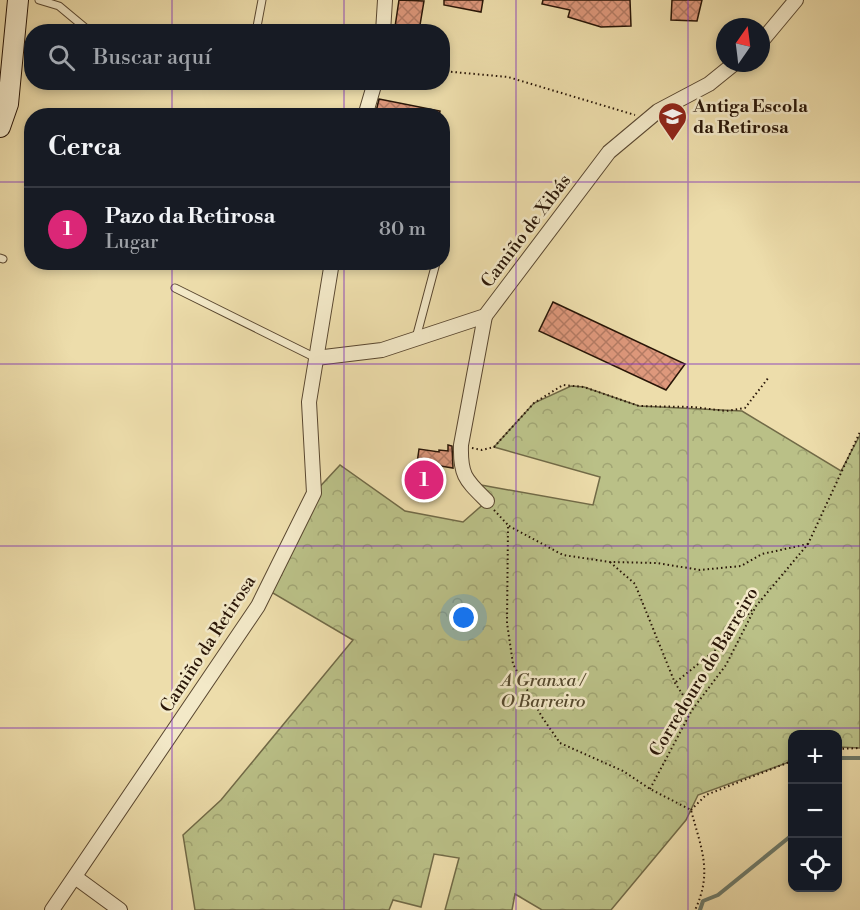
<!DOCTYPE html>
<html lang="es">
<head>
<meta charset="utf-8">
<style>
	body { margin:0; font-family:"Libre Bodoni",serif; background:#20242c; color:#f1f3f6 }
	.controls { position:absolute; right:18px; bottom:18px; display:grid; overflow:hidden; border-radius:12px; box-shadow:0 3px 9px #0003 }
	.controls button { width:54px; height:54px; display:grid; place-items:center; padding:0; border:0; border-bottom:2px solid #363941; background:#171b24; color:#f1f3f6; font:30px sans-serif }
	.compass { position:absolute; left:716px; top:18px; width:54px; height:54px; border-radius:50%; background:#171b24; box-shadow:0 3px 9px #0003; rotate:14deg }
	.you { position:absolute; left:464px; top:618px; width:21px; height:21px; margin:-15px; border:4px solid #fff; border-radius:50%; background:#1a73e8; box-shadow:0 0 0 9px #1a73e833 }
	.badge { display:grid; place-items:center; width:39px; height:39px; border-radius:50%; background:#db2777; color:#fff; font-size:20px; font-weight:700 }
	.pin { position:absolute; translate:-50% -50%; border:3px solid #fff; box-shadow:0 2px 6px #0006 }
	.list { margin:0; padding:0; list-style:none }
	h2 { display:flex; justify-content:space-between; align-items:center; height:78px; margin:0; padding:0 24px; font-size:26px }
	h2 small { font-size:20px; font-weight:400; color:#9ea1a6 }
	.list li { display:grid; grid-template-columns:39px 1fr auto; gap:18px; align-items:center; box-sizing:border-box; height:84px; padding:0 24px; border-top:2px solid #363941 }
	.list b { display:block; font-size:22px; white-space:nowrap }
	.list p { margin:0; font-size:20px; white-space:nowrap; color:#9ea1a6 }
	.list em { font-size:20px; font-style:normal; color:#9ea1a6 }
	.icon { flex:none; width:33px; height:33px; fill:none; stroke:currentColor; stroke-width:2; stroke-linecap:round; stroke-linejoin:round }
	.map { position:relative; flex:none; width:860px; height:910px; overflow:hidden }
	.search { position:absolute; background:#171b24; box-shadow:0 3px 9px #0003; left:24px; top:24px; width:426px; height:66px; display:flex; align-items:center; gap:15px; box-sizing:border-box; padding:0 21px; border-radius:24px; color:#9ea1a6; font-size:22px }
	.panel { position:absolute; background:#171b24; box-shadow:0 3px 9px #0003; left:24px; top:108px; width:426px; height:162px; border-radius:24px }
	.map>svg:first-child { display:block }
	.forest { fill:url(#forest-crowns); stroke:#716a47; stroke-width:1.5 }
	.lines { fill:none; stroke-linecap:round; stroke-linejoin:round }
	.stream { stroke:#6c7969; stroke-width:4 }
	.building { fill:url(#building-cross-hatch); stroke:#281507; stroke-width:1.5 }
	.lane-casing { stroke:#594730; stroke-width:9 }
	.street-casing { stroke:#594730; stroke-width:16 }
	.secondary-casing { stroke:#281507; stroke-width:22 }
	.path { stroke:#281507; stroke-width:2; stroke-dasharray:1.5 3; stroke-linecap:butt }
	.lane { stroke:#f3e9c8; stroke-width:7 }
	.street { stroke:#f3e9c8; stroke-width:14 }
	.secondary { stroke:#f3e9c8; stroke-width:20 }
	.grid { fill:none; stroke:#7b2cbf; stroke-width:1.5; stroke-opacity:0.55 }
	.labels { text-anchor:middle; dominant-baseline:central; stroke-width:5; stroke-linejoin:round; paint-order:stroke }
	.poi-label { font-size:18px; font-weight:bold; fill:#281507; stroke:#f3e9c8; text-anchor:start }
	.street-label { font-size:18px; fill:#281507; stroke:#f3e9c8 }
	.park-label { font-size:18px; font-style:italic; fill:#54482d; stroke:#f3e9c8 }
</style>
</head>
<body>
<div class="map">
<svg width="860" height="910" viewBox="0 0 860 910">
	<defs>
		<pattern id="forest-crowns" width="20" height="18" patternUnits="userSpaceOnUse" patternTransform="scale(1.5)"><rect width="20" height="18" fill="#bac087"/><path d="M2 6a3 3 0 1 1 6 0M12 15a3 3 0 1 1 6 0" fill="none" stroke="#a0a473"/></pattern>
		<pattern id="building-cross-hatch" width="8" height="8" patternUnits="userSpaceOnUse" patternTransform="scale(1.5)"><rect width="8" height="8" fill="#de987c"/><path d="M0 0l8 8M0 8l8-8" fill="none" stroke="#b47b64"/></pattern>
	</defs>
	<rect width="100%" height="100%" fill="#edddab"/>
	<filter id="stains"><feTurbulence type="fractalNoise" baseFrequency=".00333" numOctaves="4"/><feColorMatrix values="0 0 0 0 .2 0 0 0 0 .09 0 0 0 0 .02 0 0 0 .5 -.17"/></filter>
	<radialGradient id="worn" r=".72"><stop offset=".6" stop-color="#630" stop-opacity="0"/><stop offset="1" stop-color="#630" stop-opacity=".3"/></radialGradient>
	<path class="forest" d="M571,386L584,387L639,406L742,411L841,471L860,435V748L838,747V734H792V761L698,795L686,820L611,910H542L515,894L512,910H445L459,858L434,854L421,907L393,900L389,910H195L183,835L221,800L353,640L266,589L314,493L340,465L405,511L463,522L487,501L481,485L593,505L600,477L494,447L534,403Z"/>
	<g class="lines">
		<g class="stream">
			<path d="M838,758H860"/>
			<path d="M700,910L703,901L718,895L792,835"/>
		</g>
	</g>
	<g class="building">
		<path d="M399,0L424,1L419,31L395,27Z"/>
		<path d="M444,0H483L481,12L444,5Z"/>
		<path d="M543,0H630L631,26L601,27L568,17L570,10L542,4Z"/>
		<path d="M672,0H702L697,21L671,20Z"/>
		<path d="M379,99L440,111L439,116H375Z"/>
		<path d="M553,302L685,364L666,390L539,331Z"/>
		<path d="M448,445L452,446L453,468L435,465L430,495L413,492L419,449L439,452V450L448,451Z"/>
	</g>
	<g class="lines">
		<defs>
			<g id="lane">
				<path d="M39,0L59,6L89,31"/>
				<path d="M256,32L262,0"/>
				<path d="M0,258L3,259"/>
				<path d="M175,288L316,358"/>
				<path d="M416,338L436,263"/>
			</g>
			<g id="street">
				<path d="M383,32L385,0"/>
				<path d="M761,42L796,0"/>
				<path d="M365,116L375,82"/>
				<path d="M485,316L461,445C460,476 466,480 487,501"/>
				<path d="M316,358L382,350L485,316L609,152L658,111L709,84L735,63"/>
				<path d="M75,877L120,910"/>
				<path d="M52,910L258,606L314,493L309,402L332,262"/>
			</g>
			<path id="secondary" d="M0,127L8,104L18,0"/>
		</defs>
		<use href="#lane" class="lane-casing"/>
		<use href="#street" class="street-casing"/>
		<use href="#secondary" class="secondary-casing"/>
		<g class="path">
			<path d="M442,71L508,77L635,115"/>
			<path d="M472,448L482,450L494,447L534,403L563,385L584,387L639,406L693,407L726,411L745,408L769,377"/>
			<path d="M494,510L508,525L507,623L513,664L542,717L560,743L623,771L650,789L691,810C701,848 713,872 695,910"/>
			<path d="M509,526L563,555L610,562L657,563L700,570L741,566L762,554L808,544"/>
			<path d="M610,562L635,584L675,683L692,709"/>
			<path d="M676,682L718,648L752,610"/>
			<path d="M838,749L860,748"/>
			<path d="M650,789L692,710L726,665L756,606L808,544L860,432"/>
			<path d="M691,810L706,795L792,761"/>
		</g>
		<use href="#lane" class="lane"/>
		<use href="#street" class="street"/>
		<use href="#secondary" class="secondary"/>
	</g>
	<path class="grid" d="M172,0V32M344,0V32M516,0V910M688,0V910M172,82V116M344,82V116M0,182H32M442,182H860M172,262V910M344,262V910M0,364H860M0,546H860M0,728H860"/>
	<defs>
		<symbol id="school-pin" viewBox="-11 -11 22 30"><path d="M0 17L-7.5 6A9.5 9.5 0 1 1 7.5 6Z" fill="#8f2418" stroke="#f3e9c8"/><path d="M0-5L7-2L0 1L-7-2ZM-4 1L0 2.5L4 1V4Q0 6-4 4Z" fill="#fff"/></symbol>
	</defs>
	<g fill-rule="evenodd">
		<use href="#school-pin" x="656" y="100" width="33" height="45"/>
	</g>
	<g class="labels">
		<g class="poi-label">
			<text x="693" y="106">Antiga Escola<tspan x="693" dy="21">da Retirosa</tspan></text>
		</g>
		<g class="street-label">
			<text transform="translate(526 231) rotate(-53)">Camiño de Xibás</text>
			<text transform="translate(208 644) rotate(-57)">Camiño da Retirosa</text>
			<text transform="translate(704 672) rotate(-59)">Corredouro do Barreiro</text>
		</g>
		<g class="park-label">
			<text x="543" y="680">A Granxa /<tspan x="543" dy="21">O Barreiro</tspan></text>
		</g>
	</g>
	<rect width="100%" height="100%" filter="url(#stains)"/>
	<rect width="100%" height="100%" fill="url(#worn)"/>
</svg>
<div class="controls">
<button>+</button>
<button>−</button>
<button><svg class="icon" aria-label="locate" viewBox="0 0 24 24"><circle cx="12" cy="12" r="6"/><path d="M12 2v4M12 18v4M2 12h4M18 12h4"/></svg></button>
</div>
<svg class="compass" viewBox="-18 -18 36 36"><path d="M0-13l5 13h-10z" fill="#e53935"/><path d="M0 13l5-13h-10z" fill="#9ea1a6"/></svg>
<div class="you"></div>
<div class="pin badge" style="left:424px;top:480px">1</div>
<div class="search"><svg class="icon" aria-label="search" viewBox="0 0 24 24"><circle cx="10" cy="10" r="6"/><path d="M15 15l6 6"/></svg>Buscar aquí</div>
<section class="panel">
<h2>Cerca<small></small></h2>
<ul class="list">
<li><span class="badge">1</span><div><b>Pazo da Retirosa</b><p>Lugar</p></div><em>80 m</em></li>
</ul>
</section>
</div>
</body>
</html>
